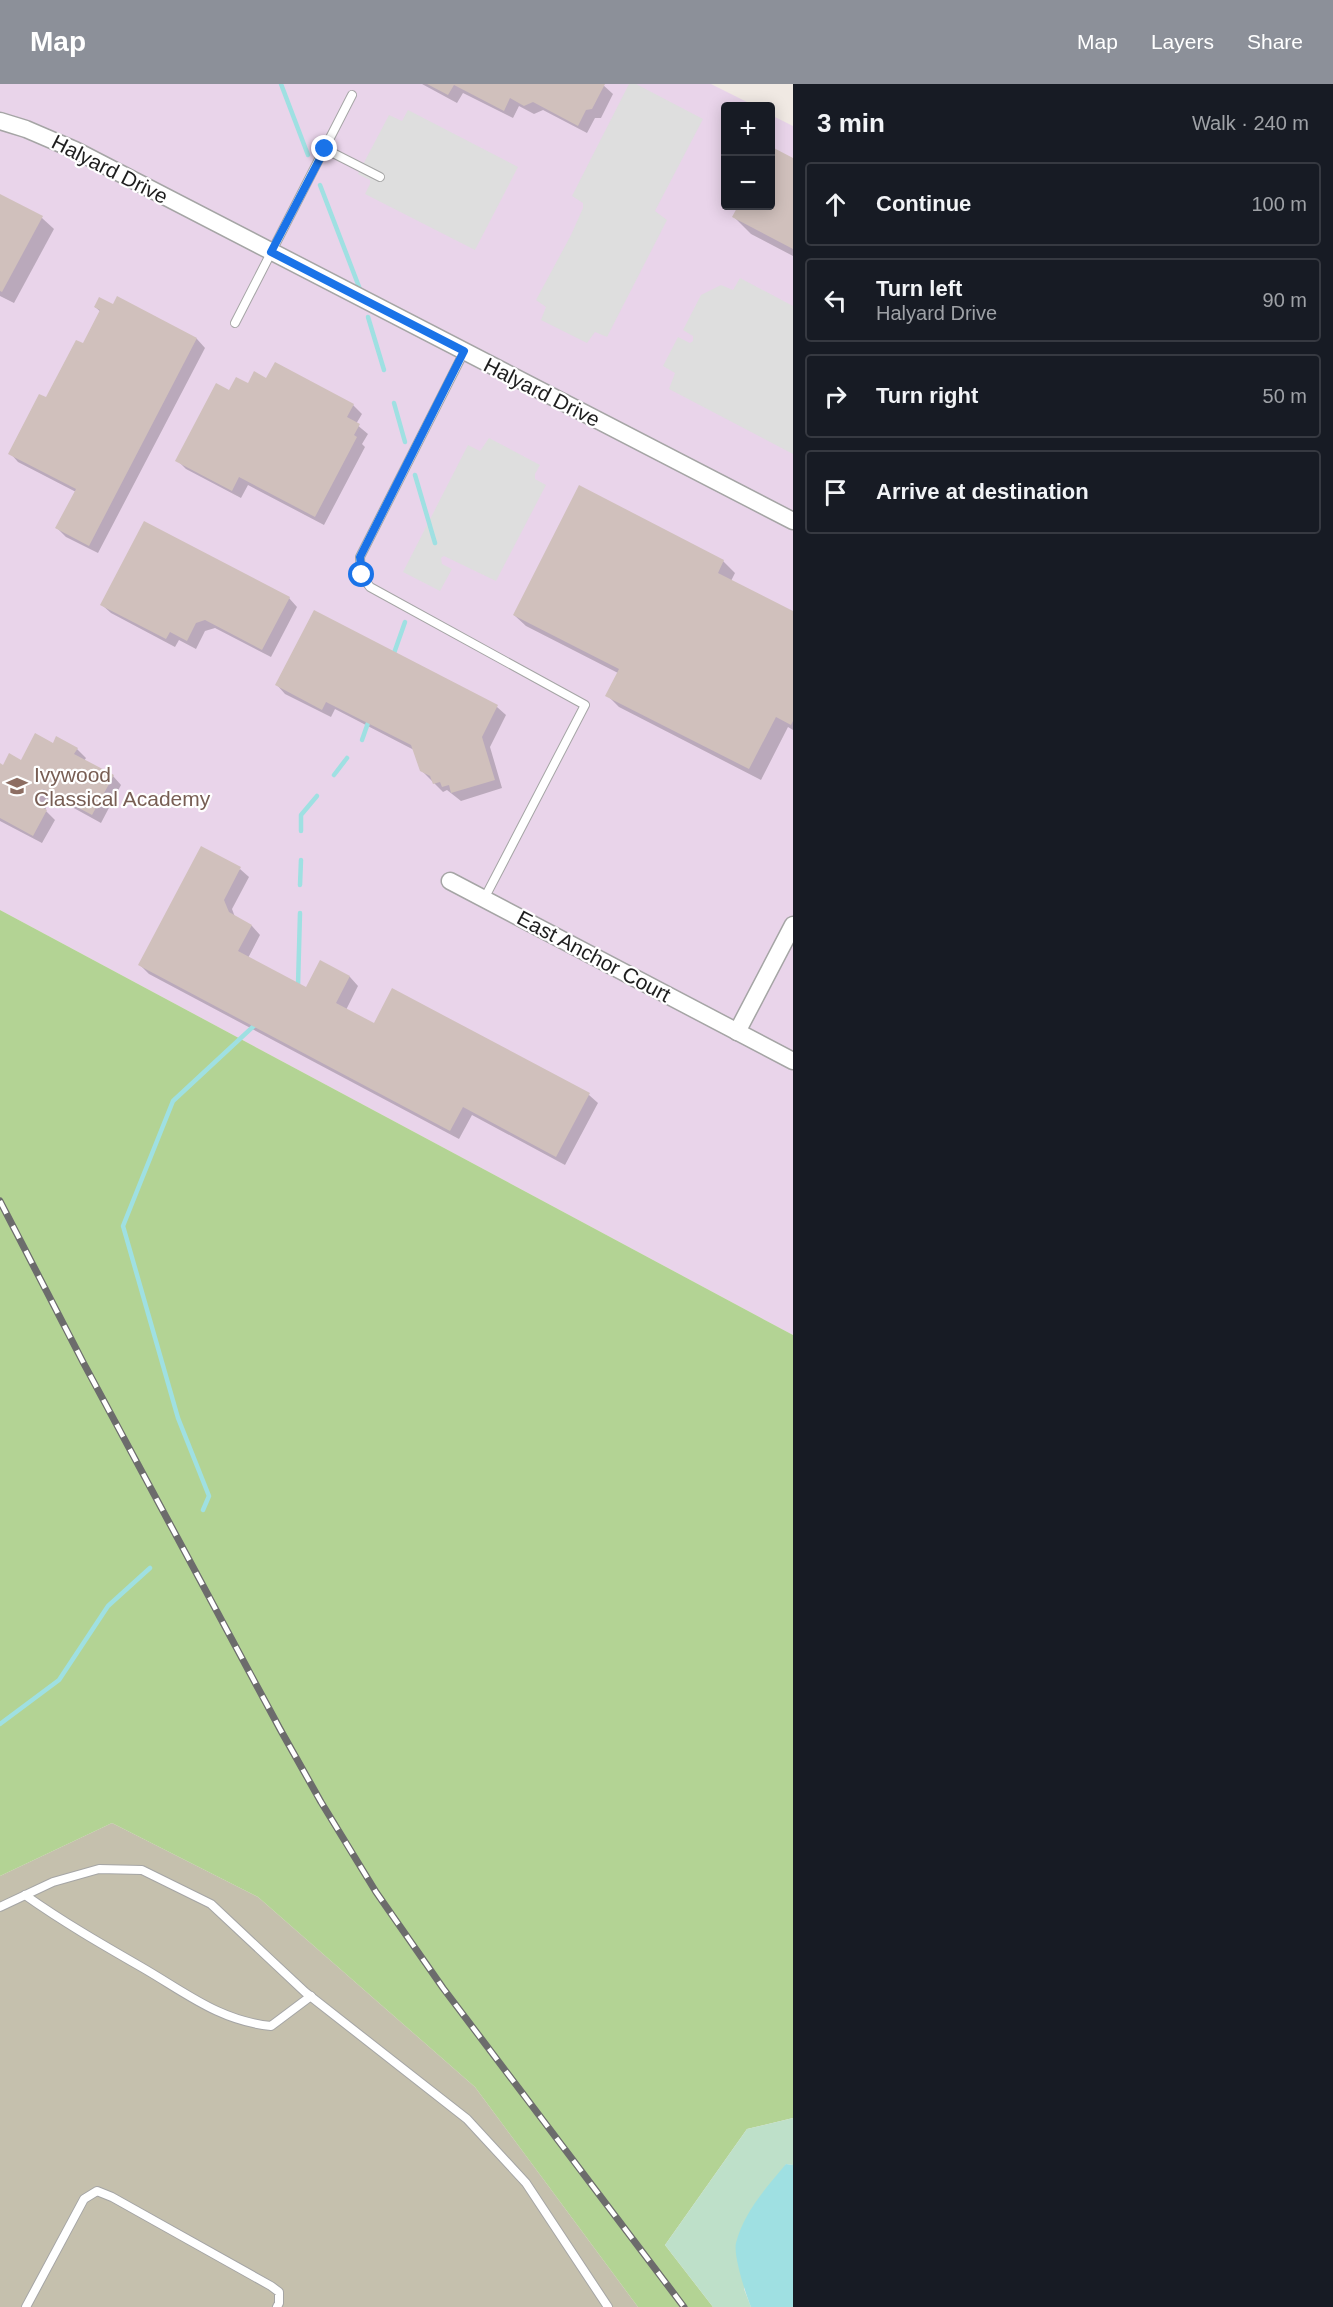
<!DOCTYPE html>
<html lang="en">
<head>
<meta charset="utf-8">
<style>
	body { margin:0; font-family:Helvetica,sans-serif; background:#20242c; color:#f1f3f6 }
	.controls { position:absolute; right:18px; top:18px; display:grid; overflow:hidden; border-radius:6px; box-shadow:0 3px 15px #0003 }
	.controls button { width:54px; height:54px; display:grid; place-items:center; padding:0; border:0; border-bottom:2px solid #363941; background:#171b24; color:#f1f3f6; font:30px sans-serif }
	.stop { position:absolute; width:18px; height:18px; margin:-14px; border:4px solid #1a73e8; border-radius:50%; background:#fff }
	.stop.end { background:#1a73e8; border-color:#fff; box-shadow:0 2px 6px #0008 }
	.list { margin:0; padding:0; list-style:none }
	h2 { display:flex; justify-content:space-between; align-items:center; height:78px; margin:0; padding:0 24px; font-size:26px }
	h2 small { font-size:20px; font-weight:400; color:#9ea1a6 }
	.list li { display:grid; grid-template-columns:39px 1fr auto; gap:18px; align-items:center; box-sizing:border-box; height:84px; margin:0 12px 12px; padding:0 12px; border:2px solid #363941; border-radius:6px }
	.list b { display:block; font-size:22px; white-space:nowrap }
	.list p { margin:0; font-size:20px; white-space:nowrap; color:#9ea1a6 }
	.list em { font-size:20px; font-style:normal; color:#9ea1a6 }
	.icon { flex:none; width:33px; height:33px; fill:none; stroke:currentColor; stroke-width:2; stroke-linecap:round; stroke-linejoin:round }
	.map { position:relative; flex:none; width:793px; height:2223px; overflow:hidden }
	header { display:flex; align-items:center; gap:36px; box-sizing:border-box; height:84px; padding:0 30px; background:#8c9099; color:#fff }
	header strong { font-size:28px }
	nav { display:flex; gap:33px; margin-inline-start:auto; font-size:21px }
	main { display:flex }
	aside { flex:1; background:#171b24 }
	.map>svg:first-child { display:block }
	.industrial { fill:#e9d4ea }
	.construction { fill:#c5c0ad }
	.forest { fill:#b3d394 }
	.wetland { fill:#bee0c9 }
	.parking { fill:#dedede }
	.water { fill:#9fe0e2 }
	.shadow { fill:#0003 }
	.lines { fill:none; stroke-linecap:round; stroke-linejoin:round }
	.stream { stroke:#9fe0e2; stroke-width:4.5 }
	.building { fill:#d0c0bc }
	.lane-casing { stroke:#a5a5a5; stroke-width:10 }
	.street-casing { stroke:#a5a5a5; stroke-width:19 }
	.lane { stroke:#fff; stroke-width:8 }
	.street { stroke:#fff; stroke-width:16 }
	.rail-casing { stroke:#6c6c6c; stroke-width:7 }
	.rail { stroke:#fff; stroke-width:4.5; stroke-dasharray:14; stroke-linecap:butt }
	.route { stroke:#1a73e8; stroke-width:8 }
	.labels { text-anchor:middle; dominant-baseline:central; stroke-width:4.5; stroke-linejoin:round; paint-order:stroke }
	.street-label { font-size:21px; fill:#1e1e1e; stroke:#fff }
	.education-label { font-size:21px; fill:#785e54; stroke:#fff; text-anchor:start }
</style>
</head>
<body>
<header>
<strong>Map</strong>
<nav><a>Map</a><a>Layers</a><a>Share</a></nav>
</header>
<main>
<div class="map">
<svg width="793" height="2223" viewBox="0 0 793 2223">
	<rect width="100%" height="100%" fill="#f0e9e3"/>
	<path class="industrial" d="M0,0H711L755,22H726V122H770L771,31L793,42V1251L0,826Z"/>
	<path class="construction" d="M112,1739L258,1813L475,2003L638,2223H0V1792Z"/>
	<path class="forest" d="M0,826L793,1251V2034L747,2045L665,2161L713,2223H638L475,2003L258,1813L112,1739L0,1792Z"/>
	<path class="wetland" d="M793,2034V2081L786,2080L744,2205L751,2223H713L665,2161L747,2045Z"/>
	<g class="parking">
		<path d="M629,0H636L703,35L655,127L667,136L607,253L595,248L587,259L541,236L546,223L536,216L571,151L583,124V119L572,112Z"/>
		<path d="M408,26L518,83L475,166L365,110L370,100V96L358,90L389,31L402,37Z"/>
		<path d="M740,194L793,222V370L669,305L675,289L663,282L678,253L690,259L693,257V252L683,246L701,211L721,201L733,206Z"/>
		<path d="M489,354L540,381L535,390V395L546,401L496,497L444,472L441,474L442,480L452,485L440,507L403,488L468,361L480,367Z"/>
	</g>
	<path class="water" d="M786,2080L793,2081V2223H751C746,2211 733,2171 736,2159C744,2128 766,2104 786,2080Z"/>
	<g class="shadow">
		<path d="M422,0H602L613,10L601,34H595L587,49L543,26L534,30L519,22L513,34L463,9L457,19Z"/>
		<path d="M793,76V172L751,150L734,133L739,122H770Z"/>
		<path d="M0,112L42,134L54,145L14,219L0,212Z"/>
		<path d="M118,214L197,255L205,264L98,469L66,453L57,444L76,408L18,378L10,369L83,261L101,228L95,223L114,222Z"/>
		<path d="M267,296L353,321L362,330L356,340L368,350L362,360L365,363L324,441L248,401L241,414L186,385L177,376L229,308Z"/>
		<path d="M723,477L735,489L731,497L793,529V646L788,643L761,696L619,623L607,611L618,589L526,542L514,531Z"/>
		<path d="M289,514L297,523L271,573L215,544L205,547L196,565L179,556L175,563L111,529L102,521Z"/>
		<path d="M277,601L497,623L506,631L490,663L502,704L461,717L447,706L443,708L421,686L414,666L335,625L331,633L285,610Z"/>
		<path d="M53,661L77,665L86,674L84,677L113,692L121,701L101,739L52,712L45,726L55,736L42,759L0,737V681L4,683L22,678Z"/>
		<path d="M240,785L249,793L232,825L235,833L252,842L260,851L248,874L306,905L321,878L350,893L358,902L346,926L374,941L589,1011L598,1019L565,1081L472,1031L459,1055L149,890L140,881Z"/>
	</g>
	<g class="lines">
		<g class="stream">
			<path d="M281,0L308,71"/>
			<path d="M320,101L361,208"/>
			<path d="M368,233L384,286"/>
			<path d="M394,319L405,358"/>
			<path d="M415,391L435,459"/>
			<path d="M393,572L405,538"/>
			<path d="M362,656L369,636"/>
			<path d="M334,691L347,674"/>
			<path d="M301,747V731L317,712"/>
			<path d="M300,801L301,776"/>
			<path d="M298,902L300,829"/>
			<path d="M203,1426L209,1412L178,1334L123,1142L173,1017L256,940"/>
			<path d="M0,1640L59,1596L108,1522L150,1484"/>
		</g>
	</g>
	<g class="building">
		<path d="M427,0H605L592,25L586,26L578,42L533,18L524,22L510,14L504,27L454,1L448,11Z"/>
		<path d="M770,62L793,74V165L732,133L738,122H770Z"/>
		<path d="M0,110L43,132L2,208L0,207Z"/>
		<path d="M117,212L197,254L89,462L55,444L76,405L8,370L39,310L46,313L76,256L83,259L100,226L94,223L99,213L113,220Z"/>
		<path d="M275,278L354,320L347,333L360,340L354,351L357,353L315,433L239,393L232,407L175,377L216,299L229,306L236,293L248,299L254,287L266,294Z"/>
		<path d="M579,401L724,476L718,489L793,527V637L791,641L776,633L749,685L605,612L619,585L513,531Z"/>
		<path d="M144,437L290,513L262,566L205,536L196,539L187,557L170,548L166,555L100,521Z"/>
		<path d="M314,526L498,621L482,653L495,696L451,709L449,701L442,703L440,698L433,700L430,692L420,687L411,661L326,618L322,626L275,601Z"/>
		<path d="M35,649L53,659L56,652L78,664L74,670L114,691L92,731L43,705L35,719L47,726L33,752L0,734V679L3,681L9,669L21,676Z"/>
		<path d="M201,762L241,783L224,816L229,828L252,841L238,867L306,903L320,876L350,892L336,919L374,939L392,904L590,1009L556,1073L463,1023L450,1047L138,881Z"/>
	</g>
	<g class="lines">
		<defs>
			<g id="lane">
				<path d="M325,65L380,93"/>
				<path d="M235,239L352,11"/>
				<path d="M464,268L360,473L361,491L370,503L585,621L484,815"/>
				<path d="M25,1811C63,1838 103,1861 143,1884C186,1909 220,1937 271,1942L311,1912"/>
				<path d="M0,1823L53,1798L99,1785L142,1786L211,1820L305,1908L467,2035L526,2099L608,2223"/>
				<path d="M26,2223L84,2115L97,2107L112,2113L271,2202L279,2208V2219L277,2223"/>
			</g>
			<g id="street">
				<path d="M0,37L26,45L75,66L793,437"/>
				<path d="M450,797L793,977"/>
				<path d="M737,948L793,841"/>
			</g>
		</defs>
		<use href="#lane" class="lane-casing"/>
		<use href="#street" class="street-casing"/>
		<use href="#lane" class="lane"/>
		<use href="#street" class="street"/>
		<defs>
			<path id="rail" d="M0,1117L83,1278L280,1645L321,1718L376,1808L443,1904L684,2223"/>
		</defs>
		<use href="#rail" class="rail-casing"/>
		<use href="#rail" class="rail"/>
	</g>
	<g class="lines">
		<path class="route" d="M325,65L271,168L464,267L360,473L362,491"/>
	</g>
	<defs>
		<symbol id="school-bare" viewBox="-9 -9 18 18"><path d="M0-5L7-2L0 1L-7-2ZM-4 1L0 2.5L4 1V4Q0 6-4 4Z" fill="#8d6e63" stroke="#fff" stroke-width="2.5" paint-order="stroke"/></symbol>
	</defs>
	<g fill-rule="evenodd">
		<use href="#school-bare" x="2" y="687" width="30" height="30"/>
	</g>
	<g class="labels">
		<g class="street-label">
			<text transform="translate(110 85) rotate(27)">Halyard Drive</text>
			<text transform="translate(542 308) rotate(27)">Halyard Drive</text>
			<text transform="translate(594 872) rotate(28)">East Anchor Court</text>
		</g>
		<g class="education-label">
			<text x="34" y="690">Ivywood<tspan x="34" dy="24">Classical Academy</tspan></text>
		</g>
	</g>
</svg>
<div class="controls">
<button>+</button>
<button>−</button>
</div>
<div class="stop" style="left:362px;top:491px"></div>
<div class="stop end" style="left:325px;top:65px"></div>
</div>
<aside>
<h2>3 min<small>Walk · 240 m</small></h2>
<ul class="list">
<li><svg class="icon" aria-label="ahead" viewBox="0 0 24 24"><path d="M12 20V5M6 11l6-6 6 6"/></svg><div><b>Continue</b></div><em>100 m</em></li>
<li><svg class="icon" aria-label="left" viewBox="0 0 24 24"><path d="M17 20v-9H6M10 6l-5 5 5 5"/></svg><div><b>Turn left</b><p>Halyard Drive</p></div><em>90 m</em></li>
<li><svg class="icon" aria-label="right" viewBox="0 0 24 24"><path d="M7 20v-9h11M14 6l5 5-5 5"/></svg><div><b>Turn right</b></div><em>50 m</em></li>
<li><svg class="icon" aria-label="arrive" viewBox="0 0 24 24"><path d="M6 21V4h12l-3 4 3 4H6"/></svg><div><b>Arrive at destination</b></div></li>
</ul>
</aside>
</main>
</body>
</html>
